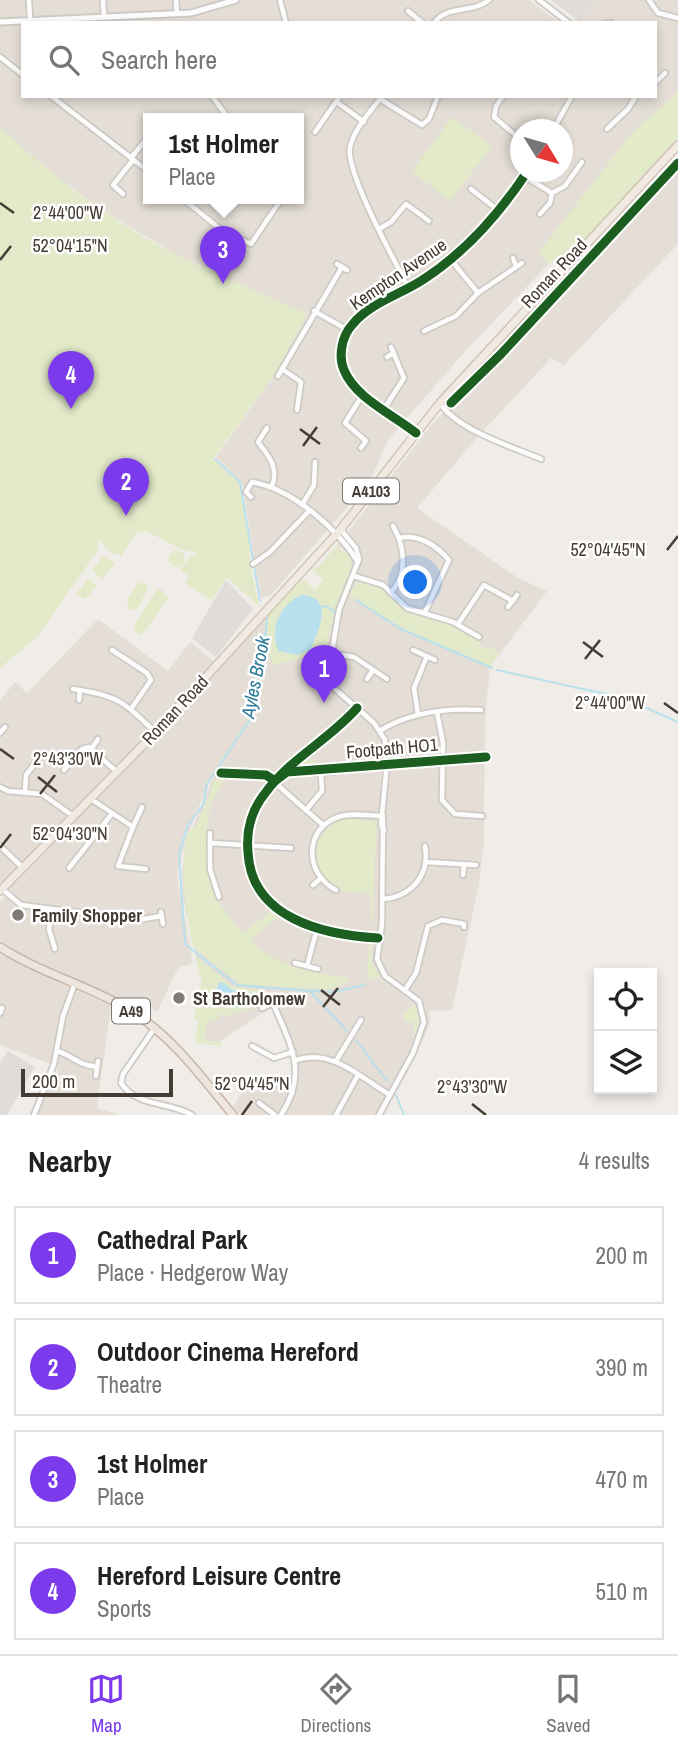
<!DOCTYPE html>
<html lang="en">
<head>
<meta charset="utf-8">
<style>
	body { margin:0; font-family:"Archivo Narrow",sans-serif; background:#f6f6f6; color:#222 }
	.controls { position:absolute; right:21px; bottom:21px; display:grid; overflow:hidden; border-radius:0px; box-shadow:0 4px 10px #0003 }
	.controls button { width:63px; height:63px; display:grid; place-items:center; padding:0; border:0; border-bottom:2px solid #e0e0e0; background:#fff; color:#222; font:35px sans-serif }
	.compass { position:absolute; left:510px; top:119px; width:63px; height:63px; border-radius:50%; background:#fff; box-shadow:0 4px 10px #0003; rotate:127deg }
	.scale { position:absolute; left:21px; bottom:18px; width:152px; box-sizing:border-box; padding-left:7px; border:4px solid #453c35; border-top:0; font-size:19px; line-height:24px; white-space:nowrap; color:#453c35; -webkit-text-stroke:5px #fff; paint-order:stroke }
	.you { position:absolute; left:416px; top:583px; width:24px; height:24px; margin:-18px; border:5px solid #fff; border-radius:50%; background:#1a73e8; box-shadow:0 0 0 10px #1a73e833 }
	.badge { display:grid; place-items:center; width:46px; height:46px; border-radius:50%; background:#7c3aed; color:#fff; font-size:23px; font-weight:700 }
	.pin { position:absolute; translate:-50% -58px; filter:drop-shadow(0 2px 4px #0008) }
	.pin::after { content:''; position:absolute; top:37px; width:24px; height:21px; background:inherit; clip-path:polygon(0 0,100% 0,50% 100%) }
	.popup { position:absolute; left:143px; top:113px; width:161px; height:91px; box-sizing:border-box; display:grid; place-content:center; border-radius:0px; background:#fff; filter:drop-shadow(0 2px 5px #0005); font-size:23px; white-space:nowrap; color:#767676 }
	.popup b { font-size:26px; color:#222 }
	.popup::after { content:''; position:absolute; left:50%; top:100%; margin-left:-14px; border:14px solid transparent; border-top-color:#fff }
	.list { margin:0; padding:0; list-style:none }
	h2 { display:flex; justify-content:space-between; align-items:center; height:91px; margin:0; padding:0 28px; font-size:30px }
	h2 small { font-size:23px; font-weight:400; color:#767676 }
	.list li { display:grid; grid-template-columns:46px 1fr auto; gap:21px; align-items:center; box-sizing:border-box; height:98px; margin:0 14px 14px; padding:0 14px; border:2px solid #e0e0e0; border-radius:0px }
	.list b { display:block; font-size:26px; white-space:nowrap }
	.list p { margin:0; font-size:23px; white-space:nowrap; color:#767676 }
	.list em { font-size:23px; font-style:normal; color:#767676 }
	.icon { flex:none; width:38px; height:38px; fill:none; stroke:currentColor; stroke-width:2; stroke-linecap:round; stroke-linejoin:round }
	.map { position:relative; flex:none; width:678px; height:1115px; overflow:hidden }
	.search { position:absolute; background:#fff; box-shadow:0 4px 10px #0003; left:21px; right:21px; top:21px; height:77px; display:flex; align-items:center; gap:18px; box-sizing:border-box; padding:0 24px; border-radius:0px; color:#767676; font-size:26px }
	.sheet { height:539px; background:#fff }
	nav { display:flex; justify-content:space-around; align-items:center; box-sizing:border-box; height:98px; border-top:2px solid #e0e0e0; background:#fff; font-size:19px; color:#767676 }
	nav a { display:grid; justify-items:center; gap:4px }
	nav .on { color:#7c3aed }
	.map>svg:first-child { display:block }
	.residential { fill:#e4ded6; fill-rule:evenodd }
	.green { fill:#e2eac9 }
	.parking { fill:#dfdcd9 }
	.water { fill:#b9e0ed }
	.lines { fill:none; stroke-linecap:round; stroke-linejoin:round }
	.stream { stroke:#b9e0ed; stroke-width:2 }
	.minor-casing { stroke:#cecac6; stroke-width:8 }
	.tertiary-casing { stroke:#cecac6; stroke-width:9 }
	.primary-casing { stroke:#d2c5b6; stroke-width:10 }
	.trunk-casing { stroke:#c7b5a4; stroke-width:10 }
	.minor { stroke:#fdfcfc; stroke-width:4.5 }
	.tertiary { stroke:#fdfcfc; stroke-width:5 }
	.primary { stroke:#f0eae3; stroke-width:7 }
	.trunk { stroke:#eee6de; stroke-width:7 }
	.cycleway-casing { stroke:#fff; stroke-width:13 }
	.cycleway { stroke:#1b5e20; stroke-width:9 }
	.ticks { fill:none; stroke:#453c35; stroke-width:2.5 }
	.poi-dot { fill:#817a74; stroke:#fff; stroke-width:2.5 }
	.labels { text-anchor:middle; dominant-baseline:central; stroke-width:5; stroke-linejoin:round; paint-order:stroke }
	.shield { fill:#fff; stroke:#7d7672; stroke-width:2 }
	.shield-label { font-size:16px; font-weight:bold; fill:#453c35 }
	.street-label { font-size:18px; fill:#453c35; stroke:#fff }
	.poi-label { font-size:18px; font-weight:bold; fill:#453c35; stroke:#fff; text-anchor:start }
	.water-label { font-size:19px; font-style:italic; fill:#2a7a98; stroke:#fff }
	.ticks-label { font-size:18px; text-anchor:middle; fill:#453c35; stroke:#fff; stroke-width:5; stroke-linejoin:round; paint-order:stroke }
</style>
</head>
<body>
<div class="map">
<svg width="678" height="1115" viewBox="0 0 678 1115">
	<rect width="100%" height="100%" fill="#f0ede9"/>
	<g class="residential">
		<path d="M0,0H529L560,23H23V96H655V23H579L596,0H678V92L631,134L539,253L549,263L547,266L468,348L388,440L370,481L271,595L261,599L242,483L216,457L275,374L210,269L181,257L113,217L41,166L0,127ZM148,118H298V198H148ZM520,130H562V172H520Z"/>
		<path d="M678,165V244L564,365L551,358L475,440L417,508L518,578L547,591L490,667L485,720L484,843L479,884L452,1010L429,1011L430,1023L424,1038L383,1115H241L233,1106L245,1088L262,1087L292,1076L293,1062L272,1007L219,1042L195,1040L199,1021L194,1019L202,983L183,898L182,871L187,842L213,777L227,756L211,776L186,840L177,876L193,963L178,968L157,1012L142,1003L126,1002L25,958L0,940V901L12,891L0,881V700L15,682L27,693L98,619L168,671L190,642L217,664L266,615L273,664L325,652L335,608L349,575L343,549L336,547L433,423L501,357Z"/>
		<path d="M0,954L111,1006L97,1108L119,1115H37L59,1067L0,1045Z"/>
	</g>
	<g class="green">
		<path d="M678,92V138L563,264L549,263L538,253L631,134Z"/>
		<path d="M452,117L492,146L450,201L412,171Z"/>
		<path d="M0,127C53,177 115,224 181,257C222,277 266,295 307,314L275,374L213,459L239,483L249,534L250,562L259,606L227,578L212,600L185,583L189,577L181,570L190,556L198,552L185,551L146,531L135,534L121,556L112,553L99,540L98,550L37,637L0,668Z"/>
		<path d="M336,547L349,554L352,566L335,608L325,652L273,665L266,647V615L283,596L304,580L315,590L323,580L313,571Z"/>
		<circle cx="177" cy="559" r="8"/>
		<path d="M102,556L115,563L102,579L92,571Z"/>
		<path d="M88,578L97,586L85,599L76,594Z"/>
		<path d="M142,582L148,586L138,609L129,610L127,601L136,585Z"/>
		<path d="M357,582L382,589L406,612L455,627L479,640L483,649L490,647L500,654L490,666L401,628L349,595Z"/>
		<path d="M160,589L169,597L141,636L134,631V626L155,592Z"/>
		<path d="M305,757L308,761L312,758L320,768L326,764L329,767L335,763L380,760L374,764L290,770Z"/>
		<path d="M217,776H226C223,783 219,789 216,794C209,804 208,818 207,830C204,876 211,899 243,933L273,910L279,915L251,939C268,965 321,974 349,978L348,982L332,989L241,985L193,947C185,908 180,872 187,832L196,827Z"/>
		<path d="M348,818L377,822L371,934L370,893C361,893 347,893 338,889C305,873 309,826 348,818Z"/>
		<path d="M369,942L372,943V963L380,977L367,980Z"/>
		<path d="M195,956L233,987L278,993L277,998L253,1009L225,1016L221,1013L218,1019L206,1023L205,1041L221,1042V1046L194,1043L199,1021L194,1019L202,983Z"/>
		<path d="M415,1004L420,1020L413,1040L414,1022L404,1021L403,1015Z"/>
	</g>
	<g class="parking">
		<path d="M551,0H596L580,22Z"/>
		<path d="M226,580L253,609L216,657L192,638Z"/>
		<path d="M8,1051L35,1067L7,1115H0V1062Z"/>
	</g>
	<g class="water">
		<path d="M301,595C335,596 319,630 311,649L298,655L278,651C270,626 279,607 301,595Z"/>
		<path d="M222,982L233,990L255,994L256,1001L249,1007H213L218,983Z"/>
	</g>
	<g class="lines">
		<g class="stream">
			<path d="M215,459L240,482L260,601"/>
			<path d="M356,600L401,629L492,668"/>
			<path d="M321,606L328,607L334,612"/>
			<path d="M267,617L264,650L251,718L207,784L203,805L188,825L179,854L185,944L237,985L310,991L347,1031"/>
			<path d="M497,670L624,698L678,722"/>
			<path d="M311,991L333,992L365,985"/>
			<path d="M356,1040L387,1081"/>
			<path d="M396,1095L404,1115"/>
		</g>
		<defs>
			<g id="minor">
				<path d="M29,0L30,20"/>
				<path d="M103,0L104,17"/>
				<path d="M176,0L177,14"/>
				<path d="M280,0L286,23"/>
				<path d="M539,0L569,23"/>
				<path d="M649,0L658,13L678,18"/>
				<path d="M408,11L423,23"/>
				<path d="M434,23C448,4 472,14 489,0"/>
				<path d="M607,23H611"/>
				<path d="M0,57L23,75"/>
				<path d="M655,83L665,73"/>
				<path d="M51,96L148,171"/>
				<path d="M212,96L228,118"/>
				<path d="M382,96C371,111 354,129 350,147C345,172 396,263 409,289"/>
				<path d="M503,96L496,106L494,117L520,139"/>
				<path d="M380,99L422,125L429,119L438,96"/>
				<path d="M338,103L364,122"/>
				<path d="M607,129L628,109L636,96"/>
				<path d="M553,130L572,96"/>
				<path d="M315,132L340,96"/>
				<path d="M131,158L148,137"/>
				<path d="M524,176L552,193L565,186L582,162"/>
				<path d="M471,189L499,211"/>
				<path d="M123,194L113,185L133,160"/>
				<path d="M182,198L224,232L251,244L282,198"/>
				<path d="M540,214L550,203L552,193"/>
				<path d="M379,229L391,222L406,204L429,221"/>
				<path d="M513,258L516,266"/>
				<path d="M451,260L478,293L522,263"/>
				<path d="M337,264L347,270"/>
				<path d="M314,311L348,330"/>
				<path d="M424,331L456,316L478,293"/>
				<path d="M387,357L394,353"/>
				<path d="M282,369L301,382L297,410"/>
				<path d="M278,376L342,267"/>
				<path d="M440,403C457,430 513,447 541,459"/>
				<path d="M451,403L501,354L678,163"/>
				<path d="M384,409L404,378L391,347"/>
				<path d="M267,428L258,442C269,456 279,468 272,486"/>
				<path d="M416,432C395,415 359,400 346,375C338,360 341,338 352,324C369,303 402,294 424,279C467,251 499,214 527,172"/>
				<path d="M361,448L366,441L345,423L363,394"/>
				<path d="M251,497L246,492L252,482C292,489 337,528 358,562"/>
				<path d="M302,505L314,485L315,462"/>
				<path d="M341,530L356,548L359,559L339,610L328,675L334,688L374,723L385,740L387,763L381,825L384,830"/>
				<path d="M399,538C418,533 437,546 449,560L425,612"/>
				<path d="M253,564L270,552L309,511"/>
				<path d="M354,576L383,585L407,608L453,622L479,637"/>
				<path d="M391,592C408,575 405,546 393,526"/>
				<path d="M508,607L517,595"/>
				<path d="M458,624L484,585L513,601"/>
				<path d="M112,650L147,673L151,680L131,709"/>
				<path d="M413,650L435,660"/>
				<path d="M329,653L354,657L387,679"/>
				<path d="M367,679L373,670"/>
				<path d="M73,689C117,695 124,702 155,732"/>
				<path d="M79,700L80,690"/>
				<path d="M357,708C330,739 291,758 266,792C252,809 246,830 248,852C251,918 323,935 378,938"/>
				<path d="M437,712L443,743L442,800L455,814L482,816"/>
				<path d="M418,715L414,688L427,656"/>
				<path d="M381,730C411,712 447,708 481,710"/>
				<path d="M0,733L5,727"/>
				<path d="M92,748L98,739"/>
				<path d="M64,770L82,749L89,747L116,771"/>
				<path d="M314,773L334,772"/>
				<path d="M274,782L323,825"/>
				<path d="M0,787L8,791L42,794L73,816"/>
				<path d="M25,791L26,775L38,760"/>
				<path d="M91,799L133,827L118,866L146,869"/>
				<path d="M306,810L322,791L321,773"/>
				<path d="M133,827L142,807"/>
				<path d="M210,833V869L219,897"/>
				<path d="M210,843L291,848"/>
				<path d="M0,846L23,868"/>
				<path d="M426,862L476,865"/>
				<path d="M69,868L111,815"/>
				<path d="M463,875L464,865"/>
				<path d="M313,885L320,879"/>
				<path d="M2,889L21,905L138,920L161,916"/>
				<path d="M336,890C305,875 303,829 338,817C351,812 369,816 383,816"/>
				<path d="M382,899C411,897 430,876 425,846"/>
				<path d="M52,910L49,929L55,949"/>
				<path d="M161,912L163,924"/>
				<path d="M295,963L318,969"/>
				<path d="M307,966L317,929"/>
				<path d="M405,990L416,973L428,926L442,920L464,924V927"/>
				<path d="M273,1003C290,1044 309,1073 281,1115"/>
				<path d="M262,1008L287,997"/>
				<path d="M0,1013L2,1008"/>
				<path d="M154,1029L123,1074L121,1083C136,1107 171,1102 192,1115"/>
				<path d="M252,1046L274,1058L293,1052"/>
				<path d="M57,1051C74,1056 75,1064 97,1067"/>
				<path d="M296,1060C332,1048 361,1078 390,1095"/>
				<path d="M336,1061L361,1020"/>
				<path d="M96,1076L98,1061"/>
				<path d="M259,1103L275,1115"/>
				<path d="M34,1115L54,1064L63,1016L74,986"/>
				<path d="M336,1115L358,1075"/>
				<path d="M379,1115L413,1053L424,1022L419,1001L385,976L377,959L382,923L383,820"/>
			</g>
			<path id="tertiary" d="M0,22L191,13L236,0"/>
			<path id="primary" d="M0,891L151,737L340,530L440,403L678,145"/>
			<path id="trunk" d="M0,947C42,974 91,986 131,1011C173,1037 202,1078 233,1115"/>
		</defs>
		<use href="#minor" class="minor-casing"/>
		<use href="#tertiary" class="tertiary-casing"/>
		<use href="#primary" class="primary-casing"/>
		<use href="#trunk" class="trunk-casing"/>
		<use href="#minor" class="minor"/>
		<use href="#tertiary" class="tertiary"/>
		<use href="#primary" class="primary"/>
		<use href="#trunk" class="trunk"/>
		<defs>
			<g id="cycleway">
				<path d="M451,403L501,354L678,163"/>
				<path d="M416,433C394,415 355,398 344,370C338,356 342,336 352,325C369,303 402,294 424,279C467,251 499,214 527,172"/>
				<path d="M357,708C330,739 291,758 266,792C252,809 246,830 248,852C251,918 323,935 378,938"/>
				<path d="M221,773L266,775L275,781L287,772L486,757"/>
			</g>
		</defs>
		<use href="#cycleway" class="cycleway-casing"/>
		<use href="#cycleway" class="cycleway"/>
	</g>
	<path class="ticks" d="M0,203L14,213M0,260L11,246M300,429L320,444M303,446L317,427M667,550L678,536M583,642L603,657M585,659L600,640M664,703L678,713M0,749L14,759M38,777L57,792M40,794L55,775M0,848L11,834M321,990L340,1005M323,1007L338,988M472,1104L486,1115M242,1115L252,1101"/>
	<g class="poi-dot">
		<circle cx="18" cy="915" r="7"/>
		<circle cx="179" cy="998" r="7"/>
	</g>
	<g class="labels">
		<g class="shield">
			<rect x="343" y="478.5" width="56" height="25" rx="5"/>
			<rect x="112" y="998.5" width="38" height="25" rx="5"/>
		</g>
		<g class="shield-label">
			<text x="371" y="491">A4103</text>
			<text x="131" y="1011">A49</text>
		</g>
		<g class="street-label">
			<text transform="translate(554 273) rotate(-47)">Roman Road</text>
			<text transform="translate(398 274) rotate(-34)">Kempton Avenue</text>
			<text transform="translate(175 710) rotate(-47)">Roman Road</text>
			<text transform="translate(392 748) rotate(-5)">Footpath HO1</text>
		</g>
		<g class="poi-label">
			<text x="32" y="915">Family Shopper</text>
			<text x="193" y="998">St Bartholomew</text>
		</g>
		<g class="water-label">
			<text transform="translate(255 677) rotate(-79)">Ayles Brook</text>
		</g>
	</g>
	<g class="ticks-label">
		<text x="68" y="219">2°44'00"W</text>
		<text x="70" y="252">52°04'15"N</text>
		<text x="608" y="556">52°04'45"N</text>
		<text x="610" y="709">2°44'00"W</text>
		<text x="68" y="765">2°43'30"W</text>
		<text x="70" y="840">52°04'30"N</text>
		<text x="252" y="1090">52°04'45"N</text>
		<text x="472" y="1093">2°43'30"W</text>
	</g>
</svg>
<div class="controls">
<button><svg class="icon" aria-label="locate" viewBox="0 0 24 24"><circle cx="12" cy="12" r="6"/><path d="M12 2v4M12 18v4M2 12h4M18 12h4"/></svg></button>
<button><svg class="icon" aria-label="layers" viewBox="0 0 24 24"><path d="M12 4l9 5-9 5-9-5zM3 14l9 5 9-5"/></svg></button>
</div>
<svg class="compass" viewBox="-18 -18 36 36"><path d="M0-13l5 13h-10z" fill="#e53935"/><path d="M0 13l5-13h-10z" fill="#767676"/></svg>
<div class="scale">200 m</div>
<div class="you"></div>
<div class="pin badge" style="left:324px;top:703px">1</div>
<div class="pin badge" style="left:126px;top:516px">2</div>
<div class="pin badge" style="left:223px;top:284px">3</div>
<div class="popup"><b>1st Holmer</b>Place</div>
<div class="pin badge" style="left:71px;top:409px">4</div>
<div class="search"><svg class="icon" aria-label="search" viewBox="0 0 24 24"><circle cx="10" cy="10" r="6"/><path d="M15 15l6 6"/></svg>Search here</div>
</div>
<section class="sheet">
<h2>Nearby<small>4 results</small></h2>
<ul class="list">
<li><span class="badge">1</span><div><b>Cathedral Park</b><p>Place · Hedgerow Way</p></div><em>200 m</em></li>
<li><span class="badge">2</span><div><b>Outdoor Cinema Hereford</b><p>Theatre</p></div><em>390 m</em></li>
<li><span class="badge">3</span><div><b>1st Holmer</b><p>Place</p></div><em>470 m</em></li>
<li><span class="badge">4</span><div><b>Hereford Leisure Centre</b><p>Sports</p></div><em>510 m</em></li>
</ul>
</section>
<nav>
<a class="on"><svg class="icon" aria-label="map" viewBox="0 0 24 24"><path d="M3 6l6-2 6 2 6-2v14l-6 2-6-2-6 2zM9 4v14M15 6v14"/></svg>Map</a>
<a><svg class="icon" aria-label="directions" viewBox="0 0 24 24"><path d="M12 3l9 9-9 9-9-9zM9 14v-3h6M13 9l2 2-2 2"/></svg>Directions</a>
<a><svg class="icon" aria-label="saved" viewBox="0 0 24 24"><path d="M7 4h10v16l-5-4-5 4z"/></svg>Saved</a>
</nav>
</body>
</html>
